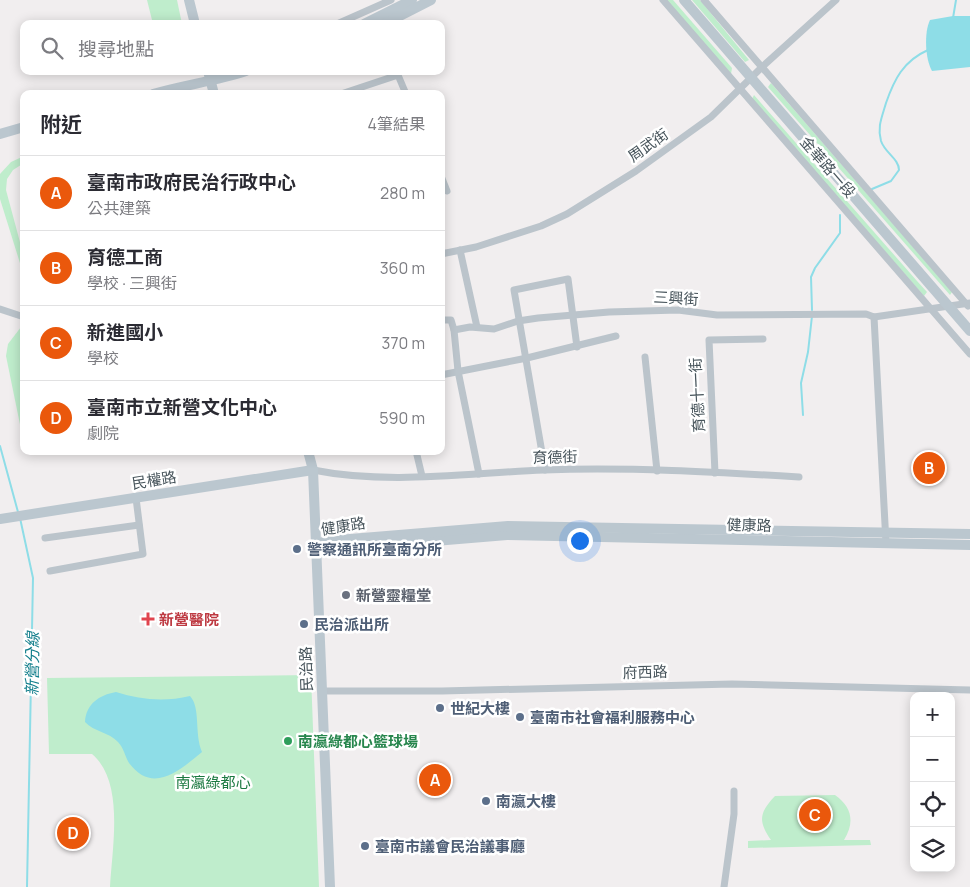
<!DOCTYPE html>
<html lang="zh-TW">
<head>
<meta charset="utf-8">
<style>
	body { margin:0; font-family:Manrope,"Noto Sans TC",sans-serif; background:#f2f2f3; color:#2b2b33 }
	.controls { position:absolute; right:15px; bottom:15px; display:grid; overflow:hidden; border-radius:10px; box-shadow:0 2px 12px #0003 }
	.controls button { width:45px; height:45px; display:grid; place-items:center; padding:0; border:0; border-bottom:1px solid #e1e1e2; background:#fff; color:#2b2b33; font:25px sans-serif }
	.you { position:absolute; left:579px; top:540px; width:18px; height:18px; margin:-12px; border:4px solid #fff; border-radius:50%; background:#1a73e8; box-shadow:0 0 0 8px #1a73e833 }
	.badge { display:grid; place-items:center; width:32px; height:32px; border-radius:50%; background:#ea580c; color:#fff; font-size:16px; font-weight:700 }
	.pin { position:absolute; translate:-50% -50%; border:2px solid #fff; box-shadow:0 1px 5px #0006 }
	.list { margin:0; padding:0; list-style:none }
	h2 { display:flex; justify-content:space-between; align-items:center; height:65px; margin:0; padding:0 20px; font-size:21px }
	h2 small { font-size:16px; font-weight:400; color:#7c7c81 }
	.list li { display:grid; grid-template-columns:32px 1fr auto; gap:15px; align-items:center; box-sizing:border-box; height:75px; padding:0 20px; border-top:1px solid #e1e1e2 }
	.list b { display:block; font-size:19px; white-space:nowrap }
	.list p { margin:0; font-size:16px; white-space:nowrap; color:#7c7c81 }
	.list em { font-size:16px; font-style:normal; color:#7c7c81 }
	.icon { flex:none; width:28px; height:28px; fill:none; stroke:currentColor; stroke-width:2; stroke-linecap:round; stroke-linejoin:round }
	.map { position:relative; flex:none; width:970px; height:887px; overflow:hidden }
	.search { position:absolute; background:#fff; box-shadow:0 2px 12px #0003; left:20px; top:20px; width:425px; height:55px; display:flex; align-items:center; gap:12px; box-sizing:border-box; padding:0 18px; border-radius:10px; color:#7c7c81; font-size:19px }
	.panel { position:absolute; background:#fff; box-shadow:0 2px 12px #0003; left:20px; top:90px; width:425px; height:365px; border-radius:10px }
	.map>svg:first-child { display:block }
	.green { fill:#bfedcc }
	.water { fill:#8edde7 }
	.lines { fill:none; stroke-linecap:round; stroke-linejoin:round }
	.stream { stroke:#8edde7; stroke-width:2 }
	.street { stroke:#bbc4cb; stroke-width:7 }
	.secondary { stroke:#bbc7cf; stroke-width:10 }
	.service-dot { fill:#5c6f8a; stroke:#fff; stroke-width:2 }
	.worship-dot { fill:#6b7280; stroke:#fff; stroke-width:2 }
	.health-dot { fill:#e0444e; stroke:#fff; stroke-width:2 }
	.leisure-dot { fill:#2e9e5b; stroke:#fff; stroke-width:2 }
	.labels { text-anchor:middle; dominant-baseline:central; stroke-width:5; stroke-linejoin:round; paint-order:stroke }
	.street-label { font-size:15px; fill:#47545b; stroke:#fff }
	.service-label { font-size:15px; font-weight:bold; fill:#4e5e75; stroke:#fff; text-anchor:start }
	.worship-label { font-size:15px; font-weight:bold; fill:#5b616d; stroke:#fff; text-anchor:start }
	.health-label { font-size:15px; font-weight:bold; fill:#be3a42; stroke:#fff; text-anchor:start }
	.leisure-label { font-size:15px; font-weight:bold; fill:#27864d; stroke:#fff; text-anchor:start }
	.park-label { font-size:15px; fill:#1b7941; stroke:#fff }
	.water-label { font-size:16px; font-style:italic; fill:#137f8c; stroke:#fff }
</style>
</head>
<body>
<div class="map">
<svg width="970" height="887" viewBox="0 0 970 887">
	<rect width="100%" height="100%" fill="#f1eeef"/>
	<g class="green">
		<path d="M147,0H177L182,24H153Z"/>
		<path d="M665,0H673L732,68L731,74Z"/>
		<path d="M692,0H700L749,60L745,62Z"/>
		<path d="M771,83L952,292L950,295L768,87Z"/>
		<path d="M754,95L917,281L927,292L924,296L752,99Z"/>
		<path d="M24,156V163L13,170L7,179L6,190L24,257V276L0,199V174L11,162Z"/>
		<path d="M21,327H24V444L6,356L8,344Z"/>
		<path d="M311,675L319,887H110C112,848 125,782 92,754H49L47,678Z"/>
		<path d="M835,795C852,807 855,822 844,840H870L871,845L748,848V841L771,840C758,821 759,813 775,796Z"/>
	</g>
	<g class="water">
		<path d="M953,16H970V67L932,71C925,59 924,32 930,20Z"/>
		<path d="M116,692C141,700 165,702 190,696C201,708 194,733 202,752C180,770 153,795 129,763C125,757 124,748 118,742C109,732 94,732 85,722C86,704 99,695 116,692Z"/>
	</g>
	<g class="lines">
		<g class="stream">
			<path d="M953,18L956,0"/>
			<path d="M872,189L891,181L899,170C899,159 885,153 881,141C877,127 882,117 886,103C894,80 903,61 928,50"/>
			<path d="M812,310L811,277L815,268L840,233V215"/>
			<path d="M803,415L801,383L808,352L812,316"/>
			<path d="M0,446L18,512"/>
			<path d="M20,518L33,578L27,887"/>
		</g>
		<g class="street">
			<path d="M663,0L970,354"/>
			<path d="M704,0L968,306"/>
			<path d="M337,24L391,0"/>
			<path d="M341,94L398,75L406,94"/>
			<path d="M441,176L447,191"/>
			<path d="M460,250L477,327"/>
			<path d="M441,254L476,247L541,226L567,214L636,171L711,117L761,68L836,0"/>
			<path d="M0,309L24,317"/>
			<path d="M874,317L886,543"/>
			<path d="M441,320H451L454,330L470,327L494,329L518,321L538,318L609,312L678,310L717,315L866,314L874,317L970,303"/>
			<path d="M454,330L458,371L479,474"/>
			<path d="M645,357L657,471"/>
			<path d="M441,375L527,358L616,336"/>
			<path d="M416,451L422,476"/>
			<path d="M313,470C388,485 468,473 544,470C629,467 715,472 799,477"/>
			<path d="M545,470L514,290L568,279L577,347"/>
			<path d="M715,473L709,340L763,339"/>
			<path d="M45,538L139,525"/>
			<path d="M50,571L143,554L136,498"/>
			<path d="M322,691H442L732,684L970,690"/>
			<path d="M724,887L734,814V791"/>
		</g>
		<g class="secondary">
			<path d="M189,0L195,24"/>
			<path d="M684,0L970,331"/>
			<path d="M364,24L412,0"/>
			<path d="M384,24L431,0"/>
			<path d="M208,71L214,94"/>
			<path d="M153,94C184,85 215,81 246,71"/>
			<path d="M0,134L24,127"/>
			<path d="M308,451L313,470L330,887"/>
			<path d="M0,519L313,470"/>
			<path d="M316,545L326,550L507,535L970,545"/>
			<path d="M316,545L326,541L508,526L970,534"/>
		</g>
	</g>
	<g class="service-dot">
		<circle cx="297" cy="549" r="5"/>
		<circle cx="304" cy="624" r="5"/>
		<circle cx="440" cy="708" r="5"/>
		<circle cx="520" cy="717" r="5"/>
		<circle cx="486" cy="801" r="5"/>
		<circle cx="365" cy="846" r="5"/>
	</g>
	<circle class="worship-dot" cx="346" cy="595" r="5"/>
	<path class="health-dot" d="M145.5 611.5h5v5h5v5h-5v5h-5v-5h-5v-5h5z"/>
	<circle class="leisure-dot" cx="288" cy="741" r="5"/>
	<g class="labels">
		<g class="street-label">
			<text transform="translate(648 145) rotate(-35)">周武街</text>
			<text transform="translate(828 167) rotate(49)">金華路一段</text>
			<text transform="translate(676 298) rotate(3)">三興街</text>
			<text transform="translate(697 395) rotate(-93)">育德十一街</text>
			<text transform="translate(555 457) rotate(-1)">育德街</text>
			<text transform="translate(154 480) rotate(-9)">民權路</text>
			<text transform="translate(749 525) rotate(1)">健康路</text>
			<text transform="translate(343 526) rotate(-9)">健康路</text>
			<text transform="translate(306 669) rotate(-92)">民治路</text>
			<text transform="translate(645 672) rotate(-2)">府西路</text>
		</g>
		<g class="service-label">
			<text x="307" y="549">警察通訊所臺南分所</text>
			<text x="314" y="624">民治派出所</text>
			<text x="450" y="708">世紀大樓</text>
			<text x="530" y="717">臺南市社會福利服務中心</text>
			<text x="496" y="801">南瀛大樓</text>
			<text x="375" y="846">臺南市議會民治議事廳</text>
		</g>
		<g class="worship-label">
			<text x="356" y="595">新營靈糧堂</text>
		</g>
		<g class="health-label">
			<text x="159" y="619">新營醫院</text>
		</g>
		<g class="leisure-label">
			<text x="298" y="741">南瀛綠都心籃球場</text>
		</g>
		<g class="park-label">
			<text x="213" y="782">南瀛綠都心</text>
		</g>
		<g class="water-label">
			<text transform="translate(32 664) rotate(-89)">新營分線</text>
		</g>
	</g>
</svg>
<div class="controls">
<button>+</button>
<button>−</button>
<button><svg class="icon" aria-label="locate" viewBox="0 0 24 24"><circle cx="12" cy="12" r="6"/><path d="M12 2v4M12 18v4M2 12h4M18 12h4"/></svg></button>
<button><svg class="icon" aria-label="layers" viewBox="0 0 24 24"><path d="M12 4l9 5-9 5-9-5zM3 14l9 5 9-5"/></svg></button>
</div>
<div class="you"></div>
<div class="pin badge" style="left:435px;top:780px">A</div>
<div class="pin badge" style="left:929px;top:468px">B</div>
<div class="pin badge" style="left:815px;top:815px">C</div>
<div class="pin badge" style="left:73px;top:833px">D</div>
<div class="search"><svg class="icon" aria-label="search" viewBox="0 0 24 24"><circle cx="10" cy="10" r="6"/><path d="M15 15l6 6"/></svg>搜尋地點</div>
<section class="panel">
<h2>附近<small>4筆結果</small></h2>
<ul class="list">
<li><span class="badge">A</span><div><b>臺南市政府民治行政中心</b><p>公共建築</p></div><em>280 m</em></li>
<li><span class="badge">B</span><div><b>育德工商</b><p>學校 · 三興街</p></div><em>360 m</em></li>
<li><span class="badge">C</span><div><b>新進國小</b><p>學校</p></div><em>370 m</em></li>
<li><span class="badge">D</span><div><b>臺南市立新營文化中心</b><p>劇院</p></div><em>590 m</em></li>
</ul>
</section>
</div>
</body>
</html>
